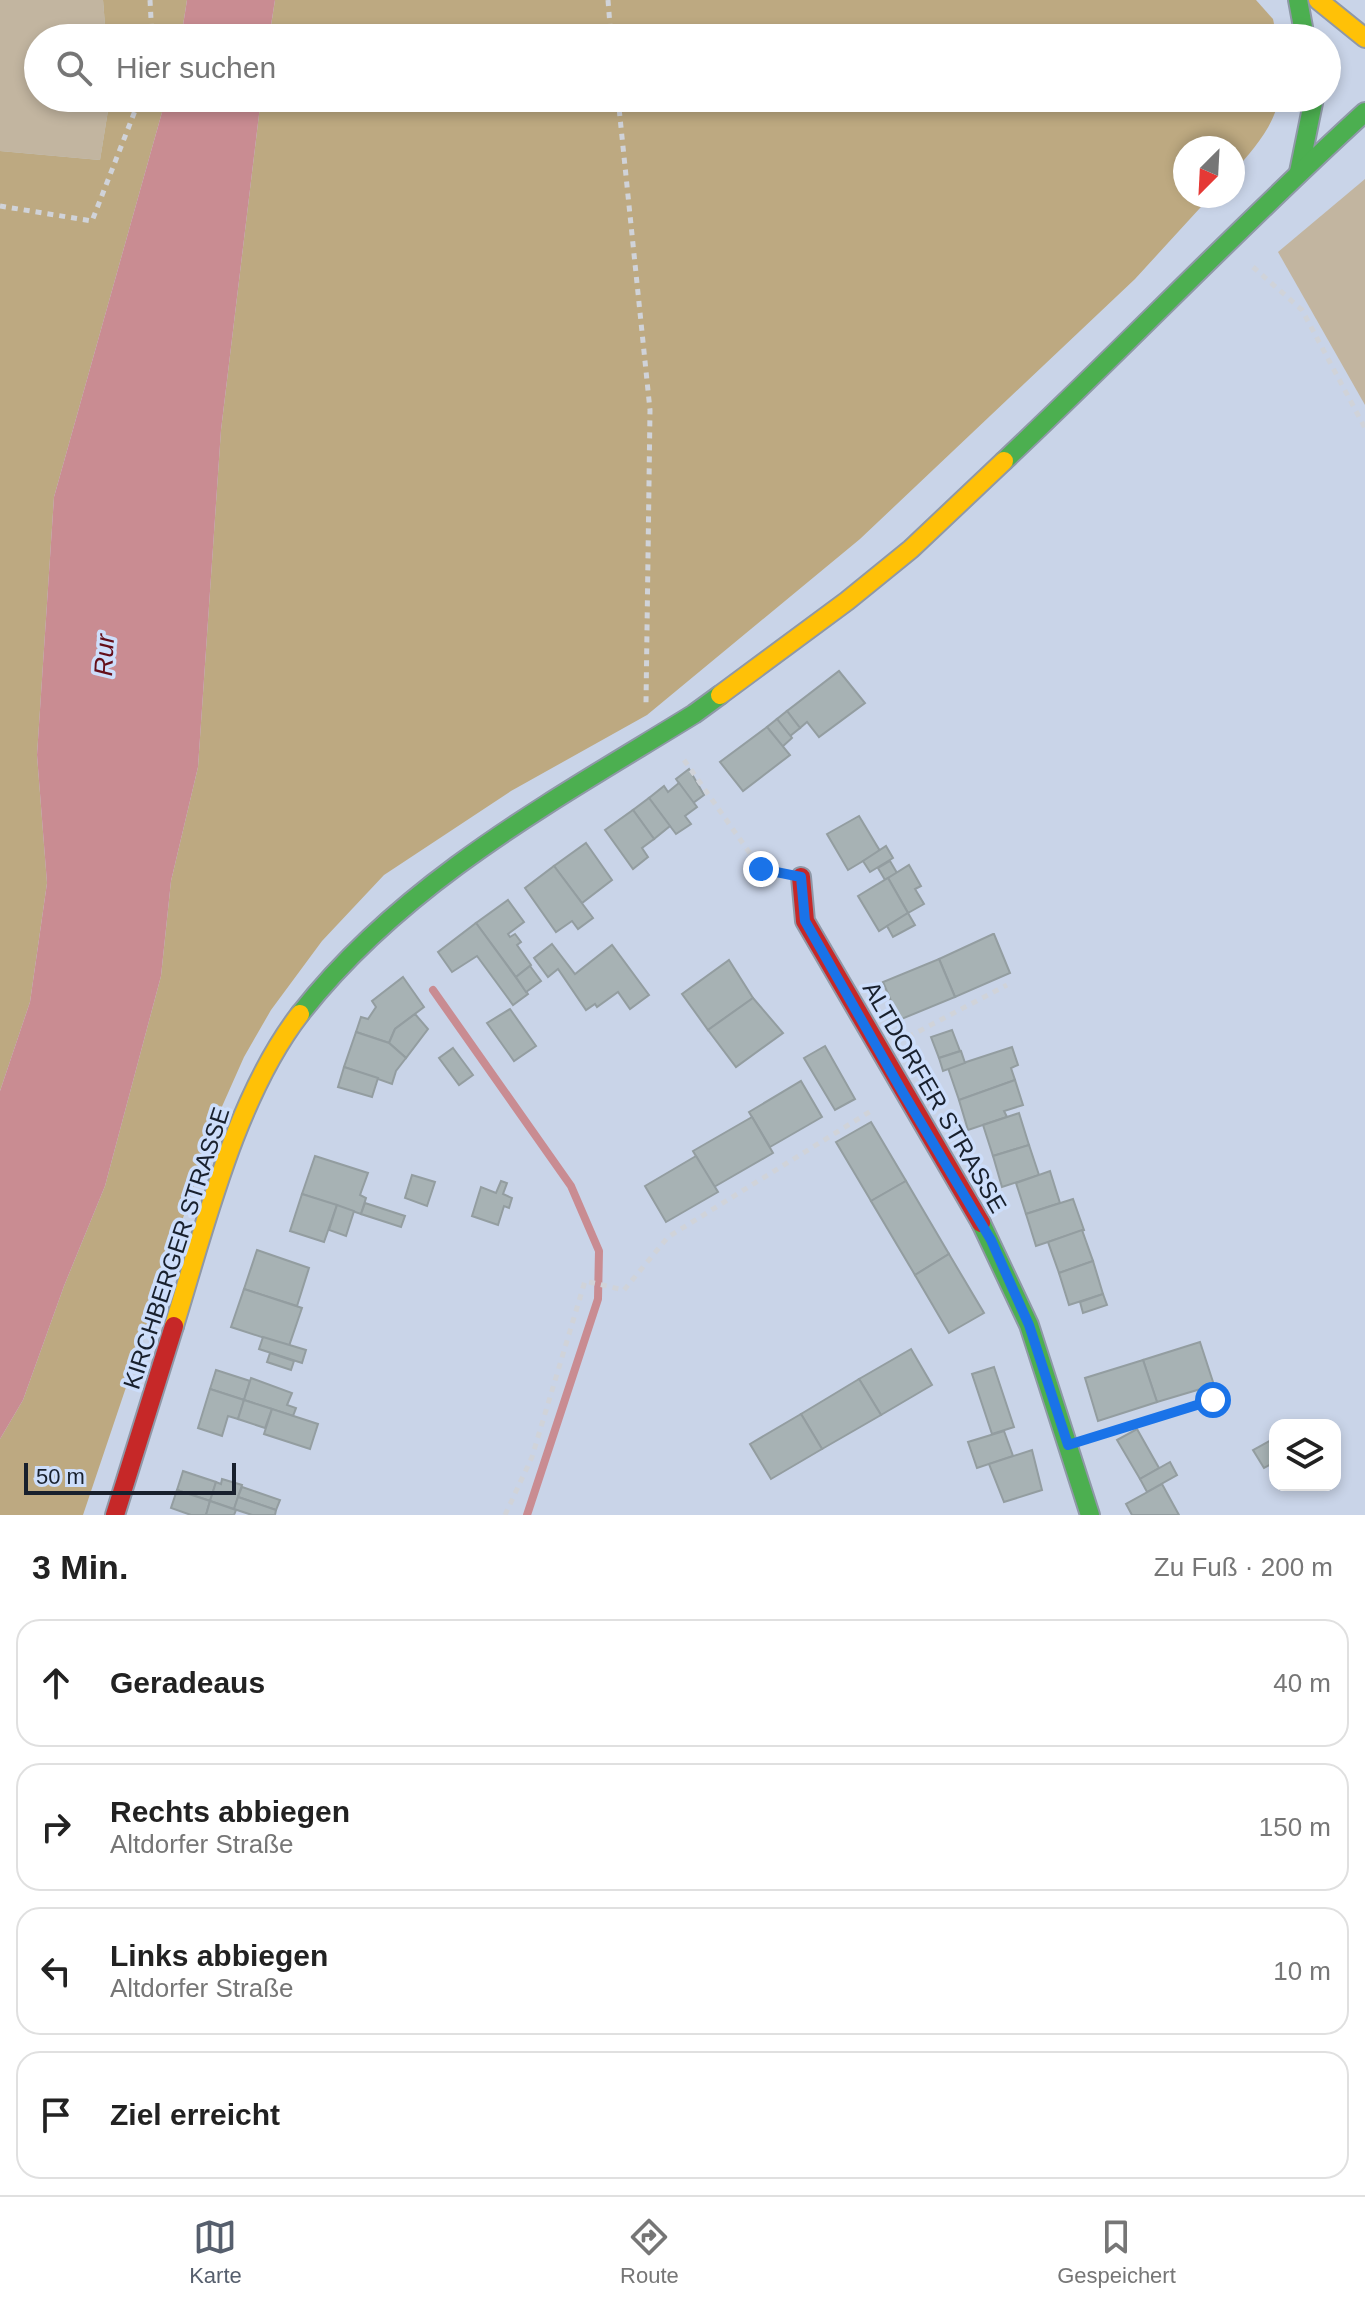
<!DOCTYPE html>
<html lang="de">
<head>
<meta charset="utf-8">
<style>
	body { margin:0; font-family:Helvetica,sans-serif; background:#f2f2f2; color:#222 }
	.controls { position:absolute; right:24px; bottom:24px; display:grid; overflow:hidden; border-radius:16px; box-shadow:0 4px 12px #0003 }
	.controls button { width:72px; height:72px; display:grid; place-items:center; padding:0; border:0; border-bottom:2px solid #e0e0e0; background:#fff; color:#222; font:40px sans-serif }
	.compass { position:absolute; left:1173px; top:136px; width:72px; height:72px; border-radius:50%; background:#fff; box-shadow:0 4px 12px #0003; rotate:204deg }
	.scale { position:absolute; left:24px; bottom:20px; width:212px; box-sizing:border-box; padding-left:8px; border:4px solid #18202d; border-top:0; font-size:22px; line-height:28px; white-space:nowrap; color:#18202d; -webkit-text-stroke:6px #cddefb; paint-order:stroke }
	.stop { position:absolute; width:24px; height:24px; margin:-18px; border:6px solid #1a73e8; border-radius:50%; background:#fff }
	.stop.end { background:#1a73e8; border-color:#fff; box-shadow:0 2px 8px #0008 }
	.list { margin:0; padding:0; list-style:none }
	h2 { display:flex; justify-content:space-between; align-items:center; height:104px; margin:0; padding:0 32px; font-size:34px }
	h2 small { font-size:26px; font-weight:400; color:#767676 }
	.list li { display:grid; grid-template-columns:52px 1fr auto; gap:24px; align-items:center; box-sizing:border-box; height:128px; margin:0 16px 16px; padding:0 16px; border:2px solid #e0e0e0; border-radius:24px }
	.list b { display:block; font-size:30px; white-space:nowrap }
	.list p { margin:0; font-size:26px; white-space:nowrap; color:#767676 }
	.list em { font-size:26px; font-style:normal; color:#767676 }
	.icon { flex:none; width:44px; height:44px; fill:none; stroke:currentColor; stroke-width:2; stroke-linecap:round; stroke-linejoin:round }
	.map { position:relative; flex:none; width:1365px; height:1515px; overflow:hidden }
	.search { position:absolute; background:#fff; box-shadow:0 4px 12px #0003; left:24px; right:24px; top:24px; height:88px; display:flex; align-items:center; gap:20px; box-sizing:border-box; padding:0 28px; border-radius:44px; color:#767676; font-size:30px }
	.sheet { height:680px; background:#fff }
	nav { display:flex; justify-content:space-around; align-items:center; box-sizing:border-box; height:112px; border-top:2px solid #e0e0e0; background:#fff; font-size:22px; color:#767676 }
	nav a { display:grid; justify-items:center; gap:4px }
	nav .on { color:#565f6e }
	.map>svg:first-child { display:block }
	.green { fill:#c2b5a0 }
	.forest { fill:#bda981 }
	.water { fill:#c98c92 }
	.lines { fill:none; stroke-linecap:round; stroke-linejoin:round }
	.stream { stroke:#c98c92; stroke-width:8 }
	.building { fill:#a7b2b4; stroke:#939da0; stroke-width:2 }
	.fast-casing { stroke:#8f98a7; stroke-width:22 }
	.slow-casing { stroke:#8f98a7; stroke-width:22 }
	.jam-casing { stroke:#8f98a7; stroke-width:22 }
	.path { stroke:#d0d3d9; stroke-width:5; stroke-dasharray:6 6; stroke-linecap:butt }
	.fast { stroke:#4caf50; stroke-width:18 }
	.slow { stroke:#ffc107; stroke-width:18 }
	.jam { stroke:#c62828; stroke-width:18 }
	.route { stroke:#1a73e8; stroke-width:10 }
	.labels { text-anchor:middle; dominant-baseline:central; stroke-width:7; stroke-linejoin:round; paint-order:stroke }
	.street-label { font-size:24px; fill:#18202d; stroke:#cddefb }
	.water-label { font-size:26px; font-style:italic; fill:#640e19; stroke:#cddefb }
</style>
</head>
<body>
<div class="map">
<svg width="1365" height="1515" viewBox="0 0 1365 1515">
	<rect width="100%" height="100%" fill="#c9d4e8"/>
	<g class="green">
		<path d="M0,0H103L106,38H38V98H110L100,160L0,151Z"/>
		<path d="M1365,179V405L1278,252Z"/>
	</g>
	<g class="forest">
		<path d="M103,0H187L181,38H106Z"/>
		<path d="M275,0H1256L1273,19L1277,38H269Z"/>
		<path d="M110,98H166L54,497L37,755L47,883L30,1002L0,1091V151L100,160Z"/>
		<path d="M261,98H1279C1274,127 1252,151 1233,172V148H1185V196H1211L1135,279L860,539L647,715L511,791L384,875L322,941L271,1010L244,1057L216,1120L83,1515H0V1439L23,1400L64,1286L105,1186L161,976L171,881L198,767L221,430Z"/>
	</g>
	<g class="water">
		<path d="M187,0H275L269,38H181Z"/>
		<path d="M166,98H261L221,430L198,767L171,881L161,976L105,1186L64,1286L23,1400L0,1439V1091L30,1002L47,883L37,755L54,497Z"/>
	</g>
	<g class="lines">
		<path class="stream" d="M433,990L571,1186L599,1251L598,1299L527,1515"/>
	</g>
	<g class="building">
		<path d="M839,671L865,703L819,737L807,722L800,728L787,711Z"/>
		<path d="M787,711L800,728L790,736L777,719Z"/>
		<path d="M777,719L792,738L782,747L767,727Z"/>
		<path d="M767,727L790,755L743,791L720,762Z"/>
		<path d="M689,769L704,795L693,803L676,779Z"/>
		<path d="M679,783L697,807L685,816L691,824L676,834L649,798L664,786L668,792Z"/>
		<path d="M649,798L670,826L654,839L633,810Z"/>
		<path d="M633,810L654,839L642,848L648,857L633,869L605,830Z"/>
		<path d="M859,816L880,851L848,870L827,834Z"/>
		<path d="M586,843L612,880L582,903L554,866Z"/>
		<path d="M886,846L893,858L870,872L863,861Z"/>
		<path d="M890,861L897,873L885,880L878,868Z"/>
		<path d="M909,865L921,886L915,889L924,904L908,913L888,878Z"/>
		<path d="M554,866L593,918L578,929L572,921L556,932L525,888Z"/>
		<path d="M888,878L908,913L879,931L858,896Z"/>
		<path d="M508,900L524,922L508,934L510,937L515,934L521,942L517,945L531,965L516,977L476,923Z"/>
		<path d="M908,913L915,925L893,937L887,926Z"/>
		<path d="M476,923L528,994L513,1005L477,956L452,972L438,952Z"/>
		<path d="M993,934H994L1010,973L955,997L939,959Z"/>
		<path d="M552,944L575,974L612,945L649,995L630,1009L618,992L597,1007L595,1004L586,1010L558,969L548,977L534,958Z"/>
		<path d="M939,959L955,997L899,1020L883,982Z"/>
		<path d="M729,960L753,998L708,1030L682,994Z"/>
		<path d="M530,966L541,981L526,992L516,977Z"/>
		<path d="M403,977L424,1007L395,1029L389,1043L356,1032L361,1017L368,1019L376,1007L372,1001Z"/>
		<path d="M753,998L783,1033L736,1067L708,1030Z"/>
		<path d="M510,1009L536,1046L514,1061L487,1023Z"/>
		<path d="M415,1014L428,1029L406,1058L389,1043L395,1029Z"/>
		<path d="M952,1030L960,1051L939,1058L931,1037Z"/>
		<path d="M356,1032L389,1043L406,1058L396,1071L392,1084L344,1067Z"/>
		<path d="M825,1046L855,1099L835,1110L804,1058Z"/>
		<path d="M1012,1047L1018,1065L1011,1068L1015,1080L959,1100L948,1068Z"/>
		<path d="M453,1048L473,1075L459,1085L439,1058Z"/>
		<path d="M961,1051L965,1063L943,1071L939,1058Z"/>
		<path d="M344,1067L378,1078L372,1097L338,1087Z"/>
		<path d="M1015,1080L1023,1105L1004,1111L1007,1117L968,1130L959,1100Z"/>
		<path d="M801,1081L822,1117L770,1147L749,1112Z"/>
		<path d="M1019,1113L1029,1145L993,1156L983,1125Z"/>
		<path d="M752,1117L773,1153L714,1187L693,1151Z"/>
		<path d="M871,1122L906,1181L871,1201L836,1142Z"/>
		<path d="M1029,1145L1039,1175L1002,1187L993,1156Z"/>
		<path d="M315,1156L368,1173L360,1195L366,1198L361,1214L302,1194Z"/>
		<path d="M696,1156L718,1192L666,1222L645,1186Z"/>
		<path d="M1050,1171L1060,1203L1026,1214L1016,1183Z"/>
		<path d="M412,1175L435,1182L427,1206L405,1198Z"/>
		<path d="M501,1181L507,1183L503,1194L512,1198L509,1208L504,1206L498,1225L472,1216L481,1187L496,1193Z"/>
		<path d="M906,1181L949,1254L915,1275L871,1201Z"/>
		<path d="M302,1194L337,1205L324,1242L290,1231Z"/>
		<path d="M1073,1199L1084,1230L1036,1246L1026,1214Z"/>
		<path d="M365,1203L405,1216L401,1227L361,1214Z"/>
		<path d="M337,1205L354,1211L346,1236L329,1230Z"/>
		<path d="M1082,1230L1093,1261L1059,1273L1048,1242Z"/>
		<path d="M257,1250L309,1268L297,1306L244,1289Z"/>
		<path d="M949,1254L984,1313L949,1333L915,1275Z"/>
		<path d="M1093,1261L1103,1294L1069,1305L1059,1273Z"/>
		<path d="M244,1289L302,1308L289,1346L231,1327Z"/>
		<path d="M1103,1294L1107,1305L1083,1313L1080,1302Z"/>
		<path d="M263,1337L306,1350L302,1363L259,1349Z"/>
		<path d="M1200,1342L1214,1385L1157,1402L1143,1360Z"/>
		<path d="M911,1349L932,1385L881,1415L859,1379Z"/>
		<path d="M270,1353L294,1361L291,1370L267,1362Z"/>
		<path d="M1143,1360L1157,1402L1098,1421L1085,1378Z"/>
		<path d="M994,1367L1014,1427L992,1434L972,1374Z"/>
		<path d="M216,1370L250,1381L244,1400L210,1389Z"/>
		<path d="M251,1378L292,1393L287,1405L296,1408L293,1416L244,1400Z"/>
		<path d="M859,1379L881,1415L822,1449L801,1414Z"/>
		<path d="M210,1389L244,1400L238,1419L228,1416L222,1436L198,1428Z"/>
		<path d="M244,1400L272,1409L265,1428L238,1419Z"/>
		<path d="M272,1409L318,1424L310,1449L264,1434Z"/>
		<path d="M801,1414L822,1449L771,1479L750,1444Z"/>
		<path d="M1137,1429L1159,1468L1140,1479L1117,1440Z"/>
		<path d="M1004,1431L1013,1456L977,1468L968,1442Z"/>
		<path d="M1275,1438V1462L1264,1468L1253,1450Z"/>
		<path d="M1032,1450L1042,1490L1004,1502L989,1464Z"/>
		<path d="M1170,1462L1177,1475L1147,1492L1140,1479Z"/>
		<path d="M183,1471L216,1482L210,1501L177,1490Z"/>
		<path d="M222,1479L242,1485L234,1509L210,1501L216,1482L221,1484Z"/>
		<path d="M1162,1484L1179,1515H1132L1126,1504Z"/>
		<path d="M242,1487L280,1500L276,1510L238,1497Z"/>
		<path d="M177,1490L210,1501L206,1515H191L171,1508Z"/>
		<path d="M238,1497L276,1510L275,1515H252L234,1509Z"/>
		<path d="M210,1501L236,1510L234,1515H206Z"/>
	</g>
	<g class="lines">
		<defs>
			<g id="fast">
				<path d="M1298,0L1305,38"/>
				<path d="M1299,172L1314,98"/>
				<path d="M1004,461C1126,346 1241,225 1365,112"/>
				<path d="M300,1014C404,881 553,801 694,714L720,695"/>
				<path d="M981,1223L1029,1325L1090,1515"/>
			</g>
			<g id="slow">
				<path d="M1318,0L1365,38"/>
				<path d="M720,695L847,601L911,549L1004,461"/>
				<path d="M174,1326C205,1226 236,1097 300,1014"/>
			</g>
			<g id="jam">
				<path d="M801,877L805,921L981,1223"/>
				<path d="M115,1515L174,1326"/>
			</g>
		</defs>
		<use href="#fast" class="fast-casing"/>
		<use href="#slow" class="slow-casing"/>
		<use href="#jam" class="jam-casing"/>
		<g class="path">
			<path d="M150,0L152,38"/>
			<path d="M608,0L611,38"/>
			<path d="M618,98L650,410L646,704"/>
			<path d="M0,206L92,221L140,98"/>
			<path d="M1253,267L1302,310L1365,428"/>
			<path d="M684,760L761,869L770,871"/>
			<path d="M908,1037L1007,985"/>
			<path d="M1099,1435L1213,1400"/>
			<path d="M505,1515L532,1457L585,1281L624,1290L668,1237L874,1109"/>
		</g>
		<use href="#fast" class="fast"/>
		<use href="#slow" class="slow"/>
		<use href="#jam" class="jam"/>
	</g>
	<g class="lines">
		<path class="route" d="M761,869L801,877L805,921L902,1091L991,1240L1029,1325L1068,1445L1213,1400"/>
	</g>
	<g class="labels">
		<g class="street-label">
			<text transform="translate(935 1097) rotate(60)">ALTDORFER STRASSE</text>
			<text transform="translate(176 1248) rotate(-72)">KIRCHBERGER STRASSE</text>
		</g>
		<g class="water-label">
			<text transform="translate(104 655) rotate(-87)">Rur</text>
		</g>
	</g>
</svg>
<div class="controls">
<button><svg class="icon" aria-label="layers" viewBox="0 0 24 24"><path d="M12 4l9 5-9 5-9-5zM3 14l9 5 9-5"/></svg></button>
</div>
<svg class="compass" viewBox="-18 -18 36 36"><path d="M0-13l5 13h-10z" fill="#e53935"/><path d="M0 13l5-13h-10z" fill="#767676"/></svg>
<div class="scale">50 m</div>
<div class="stop" style="left:1213px;top:1400px"></div>
<div class="stop end" style="left:761px;top:869px"></div>
<div class="search"><svg class="icon" aria-label="search" viewBox="0 0 24 24"><circle cx="10" cy="10" r="6"/><path d="M15 15l6 6"/></svg>Hier suchen</div>
</div>
<section class="sheet">
<h2>3 Min.<small>Zu Fuß · 200 m</small></h2>
<ul class="list">
<li><svg class="icon" aria-label="ahead" viewBox="0 0 24 24"><path d="M12 20V5M6 11l6-6 6 6"/></svg><div><b>Geradeaus</b></div><em>40 m</em></li>
<li><svg class="icon" aria-label="right" viewBox="0 0 24 24"><path d="M7 20v-9h11M14 6l5 5-5 5"/></svg><div><b>Rechts abbiegen</b><p>Altdorfer Straße</p></div><em>150 m</em></li>
<li><svg class="icon" aria-label="left" viewBox="0 0 24 24"><path d="M17 20v-9H6M10 6l-5 5 5 5"/></svg><div><b>Links abbiegen</b><p>Altdorfer Straße</p></div><em>10 m</em></li>
<li><svg class="icon" aria-label="arrive" viewBox="0 0 24 24"><path d="M6 21V4h12l-3 4 3 4H6"/></svg><div><b>Ziel erreicht</b></div></li>
</ul>
</section>
<nav>
<a class="on"><svg class="icon" aria-label="map" viewBox="0 0 24 24"><path d="M3 6l6-2 6 2 6-2v14l-6 2-6-2-6 2zM9 4v14M15 6v14"/></svg>Karte</a>
<a><svg class="icon" aria-label="directions" viewBox="0 0 24 24"><path d="M12 3l9 9-9 9-9-9zM9 14v-3h6M13 9l2 2-2 2"/></svg>Route</a>
<a><svg class="icon" aria-label="saved" viewBox="0 0 24 24"><path d="M7 4h10v16l-5-4-5 4z"/></svg>Gespeichert</a>
</nav>
</body>
</html>
